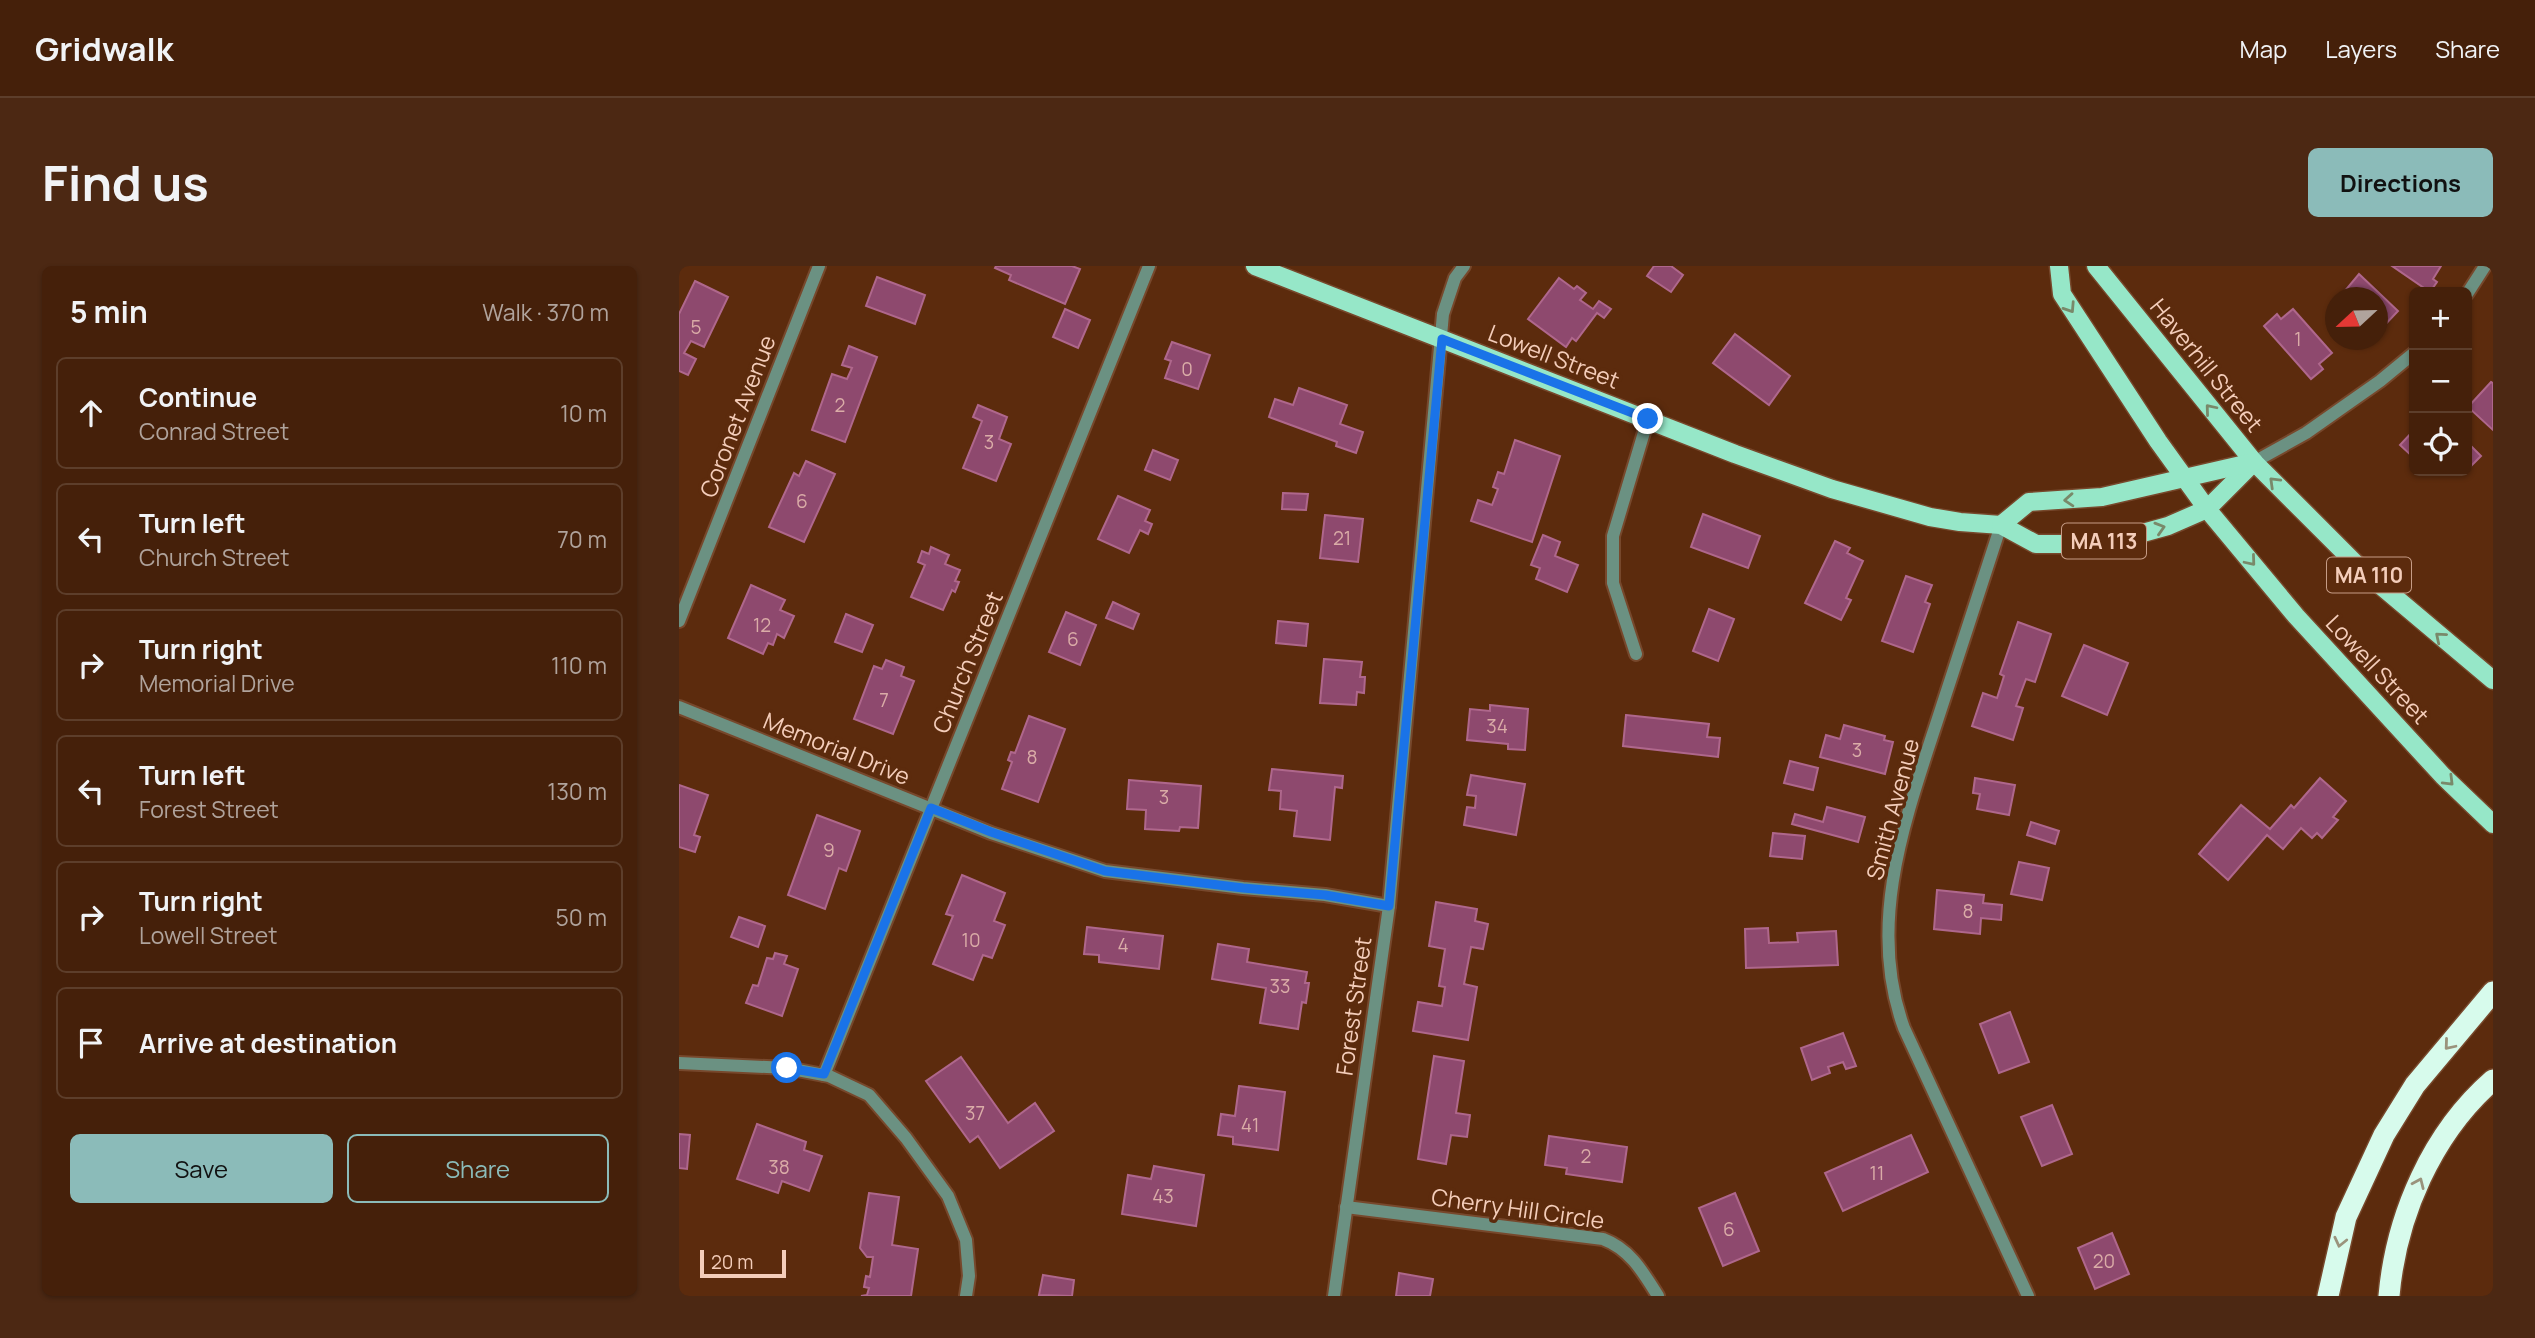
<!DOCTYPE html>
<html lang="en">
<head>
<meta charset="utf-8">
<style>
	body { margin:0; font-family:Manrope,sans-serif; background:#4c2813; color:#f1f3f6 }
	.controls { position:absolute; right:21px; top:21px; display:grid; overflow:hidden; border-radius:10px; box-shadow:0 2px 5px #0004 }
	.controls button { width:63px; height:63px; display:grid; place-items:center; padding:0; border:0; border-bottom:2px solid #5d3e2b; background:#45200a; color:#f1f3f6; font:35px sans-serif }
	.compass { position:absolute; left:1646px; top:21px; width:63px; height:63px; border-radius:50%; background:#45200a; box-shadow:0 2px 5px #0004; rotate:248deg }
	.scale { position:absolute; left:21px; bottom:18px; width:86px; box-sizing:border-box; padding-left:7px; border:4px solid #f4cdba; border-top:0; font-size:19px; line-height:24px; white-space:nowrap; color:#f4cdba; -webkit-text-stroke:5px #5c2b0d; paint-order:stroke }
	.stop { position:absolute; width:21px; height:21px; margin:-16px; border:5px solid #1a73e8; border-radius:50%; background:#fff }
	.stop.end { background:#1a73e8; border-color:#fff; box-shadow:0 2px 7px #0008 }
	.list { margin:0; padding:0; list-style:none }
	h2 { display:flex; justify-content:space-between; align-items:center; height:91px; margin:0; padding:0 28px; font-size:30px }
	h2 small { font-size:23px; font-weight:400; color:#b0a39c }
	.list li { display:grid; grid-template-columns:46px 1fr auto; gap:21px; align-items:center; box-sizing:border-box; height:112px; margin:0 14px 14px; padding:0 14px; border:2px solid #5d3e2b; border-radius:10px }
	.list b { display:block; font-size:26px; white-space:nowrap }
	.list p { margin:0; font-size:23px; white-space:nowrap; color:#b0a39c }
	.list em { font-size:23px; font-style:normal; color:#b0a39c }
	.actions { display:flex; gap:14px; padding:21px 28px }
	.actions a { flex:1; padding:16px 0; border:2px solid #8bbbb9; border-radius:10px; text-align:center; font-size:24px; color:#8bbbb9 }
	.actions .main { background:#8bbbb9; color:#111 }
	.icon { flex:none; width:38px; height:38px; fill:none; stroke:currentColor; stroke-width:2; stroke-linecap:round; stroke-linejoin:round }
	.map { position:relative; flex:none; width:1814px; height:1030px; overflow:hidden; border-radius:10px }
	header { display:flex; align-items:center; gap:42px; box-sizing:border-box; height:98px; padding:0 35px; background:#45200a; border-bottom:2px solid #5d3e2b }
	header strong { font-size:33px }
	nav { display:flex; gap:38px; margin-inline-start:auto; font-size:24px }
	.intro { display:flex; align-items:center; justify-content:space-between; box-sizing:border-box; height:168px; padding:0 42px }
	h1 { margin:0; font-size:49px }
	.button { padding:18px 32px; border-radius:10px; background:#8bbbb9; color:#111; font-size:24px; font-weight:700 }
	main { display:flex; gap:42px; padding:0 42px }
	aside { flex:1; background:#45200a; border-radius:10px; box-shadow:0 2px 5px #0004 }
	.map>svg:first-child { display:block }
	.building { fill:#8e496e; stroke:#af678c; stroke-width:2 }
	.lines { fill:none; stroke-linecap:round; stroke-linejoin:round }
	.minor-casing { stroke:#77482c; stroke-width:16 }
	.major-casing { stroke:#77482c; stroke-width:21 }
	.highway-casing { stroke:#77482c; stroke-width:24 }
	.minor { stroke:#6b9182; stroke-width:12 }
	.major { stroke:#96e7c8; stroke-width:18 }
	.highway { stroke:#d7fbec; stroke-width:21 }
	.oneway { stroke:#79896a }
	.oneway2 { stroke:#9a937c }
	.route { stroke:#1a73e8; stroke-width:9 }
	.labels { text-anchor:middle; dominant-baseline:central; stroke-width:7; stroke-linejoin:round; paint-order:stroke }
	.number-label { font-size:19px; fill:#daaca7 }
	.shield { fill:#5c2b0d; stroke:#c69c86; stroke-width:2 }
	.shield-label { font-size:21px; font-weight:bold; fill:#f4cdba }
	.street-label { font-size:23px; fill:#f4cdba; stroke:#5c2b0d }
</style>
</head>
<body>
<header>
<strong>Gridwalk</strong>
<nav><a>Map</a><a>Layers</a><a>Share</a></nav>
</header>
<div class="intro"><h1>Find us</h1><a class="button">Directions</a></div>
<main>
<aside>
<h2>5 min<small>Walk · 370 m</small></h2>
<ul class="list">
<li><svg class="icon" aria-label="ahead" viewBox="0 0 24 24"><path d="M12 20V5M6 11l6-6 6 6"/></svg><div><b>Continue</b><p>Conrad Street</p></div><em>10 m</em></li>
<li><svg class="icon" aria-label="left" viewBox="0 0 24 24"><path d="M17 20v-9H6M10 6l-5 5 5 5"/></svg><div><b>Turn left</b><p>Church Street</p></div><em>70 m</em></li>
<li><svg class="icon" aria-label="right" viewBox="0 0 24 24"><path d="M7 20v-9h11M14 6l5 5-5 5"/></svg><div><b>Turn right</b><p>Memorial Drive</p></div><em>110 m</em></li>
<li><svg class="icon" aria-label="left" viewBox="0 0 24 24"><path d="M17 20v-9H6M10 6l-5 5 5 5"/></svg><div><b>Turn left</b><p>Forest Street</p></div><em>130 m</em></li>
<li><svg class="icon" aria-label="right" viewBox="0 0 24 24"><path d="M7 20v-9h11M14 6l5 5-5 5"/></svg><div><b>Turn right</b><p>Lowell Street</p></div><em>50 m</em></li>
<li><svg class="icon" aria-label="arrive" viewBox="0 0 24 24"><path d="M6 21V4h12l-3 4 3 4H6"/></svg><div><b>Arrive at destination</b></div></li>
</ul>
<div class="actions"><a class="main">Save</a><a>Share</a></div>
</aside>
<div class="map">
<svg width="1814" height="1030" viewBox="0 0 1814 1030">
	<rect width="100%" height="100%" fill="#5c2b0d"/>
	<g class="building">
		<path d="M317,0H393L401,3L386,38L330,14L332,9L316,2Z"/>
		<path d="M975,0H992L1004,9L992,26L968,10Z"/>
		<path d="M1713,0H1762L1754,13L1758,16L1751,26Z"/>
		<path d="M1680,8L1719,45L1701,64L1699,62V32H1660Z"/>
		<path d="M198,11L246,29L236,58L187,40Z"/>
		<path d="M880,12L895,23L898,20L907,27L901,34L914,43L920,35L932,43L925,52L918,47L897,75L893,72L887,81L849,53Z"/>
		<path d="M16,15L49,31L25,81L12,75L5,87L17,93L9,109L0,105V48Z"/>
		<path d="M386,43L411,54L399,82L374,71Z"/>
		<path d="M1614,43L1653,87L1640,98L1644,103L1632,113L1585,60L1598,48L1602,53Z"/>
		<path d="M1056,68L1111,110L1090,139L1034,97Z"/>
		<path d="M493,76L531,89L519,123L486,112L492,95L486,93Z"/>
		<path d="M170,80L198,91L166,176L133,164L153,108L168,113L173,102L163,99Z"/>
		<path d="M1812,116L1814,117V164L1789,141Z"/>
		<path d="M620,122L668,139L661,158L684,166L677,187L657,180L658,176L590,151L596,133L614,139Z"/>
		<path d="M299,139L328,151L320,173L332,178L317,215L284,202L303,155L294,151Z"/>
		<path d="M1735,164V192L1721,179Z"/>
		<path d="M836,174L881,190L853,276L792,255L799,234L813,239L819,223L814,221L819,206L825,208Z"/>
		<path d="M1788,176L1802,190L1790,202L1788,200Z"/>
		<path d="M474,184L499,194L491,214L466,204Z"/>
		<path d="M127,195L156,208L125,276L90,261L115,207L120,210Z"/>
		<path d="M604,227L629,228L627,244L603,243Z"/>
		<path d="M439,230L471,244L466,255L473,258L469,268L461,264L450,287L419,273Z"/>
		<path d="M1024,248L1081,270L1069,302L1012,281Z"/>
		<path d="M646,249L684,253L679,296L641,292Z"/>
		<path d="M864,269L881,276L876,290L899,299L888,326L857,313L861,302L852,299Z"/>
		<path d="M1156,275L1171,282L1168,287L1184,295L1167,332L1172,334L1162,354L1126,337Z"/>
		<path d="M252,281L270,289L266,298L281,304L276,315L280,316L276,326L273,324L264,344L232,331L246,299L239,296L243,285L250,288Z"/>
		<path d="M1227,310L1253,319L1246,336L1251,338L1234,386L1203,375Z"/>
		<path d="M72,319L106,334L101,344L115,350L105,372L98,368L94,379L89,377L84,388L49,372Z"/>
		<path d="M434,336L460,348L454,363L427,352Z"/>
		<path d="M1030,343L1055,353L1039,395L1014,385Z"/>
		<path d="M387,346L417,359L401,399L370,386Z"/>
		<path d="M167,348L194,359L183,386L156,376Z"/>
		<path d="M599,355L629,358L627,380L597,377Z"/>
		<path d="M1339,356L1372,368L1356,416L1347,413L1337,440L1344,442L1334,474L1293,460L1304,427L1318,432L1325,410L1321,408Z"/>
		<path d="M1405,379L1449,397L1428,449L1383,430Z"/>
		<path d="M645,393L683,396L681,411H686L685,427L678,426L677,439L641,437Z"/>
		<path d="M207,394L225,401L222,410L235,415L214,468L175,453L195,400L203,403Z"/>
		<path d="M811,439L849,443L846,484L829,483V478L788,474L791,443L811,445Z"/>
		<path d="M947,449L1030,458L1028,471L1041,472L1039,491L944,480Z"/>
		<path d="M350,450L386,463L359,536L323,523L333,496L329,494L332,486L336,487Z"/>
		<path d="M1165,459L1206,470L1205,474L1214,476L1206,508L1141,491L1147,469L1161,473Z"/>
		<path d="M1111,495L1139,502L1134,524L1105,517Z"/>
		<path d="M593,503L664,510L663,522L656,521L651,574L615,570L618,545L601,543L602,525L590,524Z"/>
		<path d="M792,509L846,518L837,569L785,559L788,541L796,542L797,530L788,529Z"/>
		<path d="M1296,512L1336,519L1330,549L1298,543L1301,528L1294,527Z"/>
		<path d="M1641,512L1667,535L1654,551L1659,554L1643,572L1638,567L1633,572L1622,562L1604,583L1588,569L1549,614L1520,588L1562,539L1591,563L1612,539L1615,542Z"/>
		<path d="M450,514L522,520L519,562L501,561L500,565L466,563L467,544L448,543Z"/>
		<path d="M0,519L29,529L15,569L21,571L16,586L0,581Z"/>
		<path d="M1148,541L1186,551L1179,576L1113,558L1116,548L1144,556Z"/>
		<path d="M138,549L181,565L167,605L160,602L146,643L109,629Z"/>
		<path d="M1352,556L1380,565L1376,578L1348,569Z"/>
		<path d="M1094,567L1126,570L1123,593L1091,590Z"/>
		<path d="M1340,596L1370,602L1363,634L1332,628Z"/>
		<path d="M283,609L326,627L315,655L326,659L313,692L304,689L294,714L254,698L274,650L267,648Z"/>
		<path d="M1258,624L1305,629L1304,637L1323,639L1322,654L1302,652L1301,668L1255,663Z"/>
		<path d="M757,636L798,643L796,655L809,658L804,683L792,681L785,718L798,721L789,774L734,765L739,736L763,740L766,721L760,720L766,683L750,680Z"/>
		<path d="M60,651L86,660L79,681L52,671Z"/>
		<path d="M408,661L484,670L480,703L420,696V689L405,688Z"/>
		<path d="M1089,662L1090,677L1119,676L1118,667L1157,665L1159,699L1067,702L1066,663Z"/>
		<path d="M539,678L570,683L568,696L628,706L626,717H630L627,737L623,736L619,763L581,757L587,722L533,713Z"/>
		<path d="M96,687L108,690L105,698L119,703L103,750L67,737L74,719L79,720L88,692L94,693Z"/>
		<path d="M1331,746L1350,796L1320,807L1301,758Z"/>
		<path d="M1164,767L1177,800L1167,803L1164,796L1149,801L1151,807L1133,814L1122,782Z"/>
		<path d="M755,790L785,795L777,847L791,849L788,871L772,869L767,898L739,893Z"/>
		<path d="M282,791L329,857L356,837L375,865L321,902L299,870L291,876L247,815Z"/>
		<path d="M560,820L606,826L599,884L554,878V871L539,869L542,848L556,850Z"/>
		<path d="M1373,839L1393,888L1363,900L1342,851Z"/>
		<path d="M78,858L127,876L125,884L143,890L130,925L103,915L99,927L58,913Z"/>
		<path d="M0,868L11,869L8,903L0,902Z"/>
		<path d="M1232,869L1249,906L1164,945L1146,907Z"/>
		<path d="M870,870L948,881L943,916L887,908L888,902L866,899Z"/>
		<path d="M475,900L525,909L517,960L443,948L449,909L472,913Z"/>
		<path d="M190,927L220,931L213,979L239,983L232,1030H182L188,1029L190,1022L185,1021L187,1010L191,1011L194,991H188L181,982Z"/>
		<path d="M1056,927L1080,985L1044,1000L1020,942Z"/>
		<path d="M1433,967L1450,1008L1416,1023L1399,982Z"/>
		<path d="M720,1007L754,1013L751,1030H717Z"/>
		<path d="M364,1009L395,1014L393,1030L360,1029Z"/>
	</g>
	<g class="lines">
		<defs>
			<g id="minor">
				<path d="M1788,28L1806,0"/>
				<path d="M1575,196L1627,167L1701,115L1735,87"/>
				<path d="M1322,259C1302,321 1281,384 1261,446C1228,548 1186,656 1225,762L1349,1030"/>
				<path d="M0,355L140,0"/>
				<path d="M957,388L934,317V270L969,153"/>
				<path d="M0,441L312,567L426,605L564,622L646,629L710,640"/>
				<path d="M0,797L108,802L150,810L190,829L227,872L269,930L287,974L290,1010L287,1030"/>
				<path d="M145,809L470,0"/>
				<path d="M667,941L924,973C951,983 964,1006 979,1030"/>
				<path d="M655,1030L710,640L764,48L776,12L785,0"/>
			</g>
			<g id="major">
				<path d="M576,0L1056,188L1153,223L1251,251L1281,256L1322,259L1357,278H1398L1442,273L1489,260L1528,243L1575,196"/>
				<path d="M1380,0L1383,28L1479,175L1528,243L1617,350L1764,510L1814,558"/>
				<path d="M1417,0L1575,196L1681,302L1814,414"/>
				<path d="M1322,259L1350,236L1423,231L1575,196"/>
			</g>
			<g id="highway">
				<path d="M1649,1030L1667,951L1705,869L1736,819L1814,726"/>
				<path d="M1710,1030C1717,950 1753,867 1814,814"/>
			</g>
		</defs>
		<use href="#minor" class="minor-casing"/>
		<use href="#major" class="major-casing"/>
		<use href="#highway" class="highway-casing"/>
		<use href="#minor" class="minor"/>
		<use href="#major" class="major"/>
		<use href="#highway" class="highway"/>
	</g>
	<defs><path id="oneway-chevron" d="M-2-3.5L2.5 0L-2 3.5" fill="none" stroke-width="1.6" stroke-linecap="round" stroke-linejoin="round" transform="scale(1.75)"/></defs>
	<g class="oneway">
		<use href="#oneway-chevron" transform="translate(1391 42) rotate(57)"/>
		<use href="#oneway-chevron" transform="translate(1531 143) rotate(-130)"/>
		<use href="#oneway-chevron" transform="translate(1595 216) rotate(-136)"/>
		<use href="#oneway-chevron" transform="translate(1390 234) rotate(176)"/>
		<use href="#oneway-chevron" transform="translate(1481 262) rotate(-17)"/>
		<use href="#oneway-chevron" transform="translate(1572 295) rotate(50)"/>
		<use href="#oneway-chevron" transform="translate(1761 371) rotate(-140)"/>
		<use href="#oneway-chevron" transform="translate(1770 515) rotate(45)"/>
	</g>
	<g class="oneway2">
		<use href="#oneway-chevron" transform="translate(1770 779) rotate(130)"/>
		<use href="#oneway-chevron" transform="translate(1740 917) rotate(-66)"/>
		<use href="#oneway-chevron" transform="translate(1661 976) rotate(103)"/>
	</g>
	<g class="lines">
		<path class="route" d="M108,802L145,808L252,542L312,566L426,605L564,622L646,629L710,640L763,73L969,153"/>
	</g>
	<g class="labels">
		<g class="number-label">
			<text x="17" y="61">5</text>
			<text x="1619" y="73">1</text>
			<text x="508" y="103">0</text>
			<text x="161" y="139">2</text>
			<text x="310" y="176">3</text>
			<text x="123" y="235">6</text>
			<text x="663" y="272">21</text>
			<text x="83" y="359">12</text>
			<text x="394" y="373">6</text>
			<text x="205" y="434">7</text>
			<text x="818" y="460">34</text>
			<text x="1178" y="484">3</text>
			<text x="353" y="491">8</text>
			<text x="485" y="531">3</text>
			<text x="150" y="584">9</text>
			<text x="1289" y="645">8</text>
			<text x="292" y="674">10</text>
			<text x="444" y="679">4</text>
			<text x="601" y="720">33</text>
			<text x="296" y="847">37</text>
			<text x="571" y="859">41</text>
			<text x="907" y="890">2</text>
			<text x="100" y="901">38</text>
			<text x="1198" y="907">11</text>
			<text x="484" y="930">43</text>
			<text x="1050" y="963">6</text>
			<text x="1425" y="995">20</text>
		</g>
		<g class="shield">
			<rect x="1383" y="257.5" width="84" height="35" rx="5"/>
			<rect x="1648" y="291.5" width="84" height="35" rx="5"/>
		</g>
		<g class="shield-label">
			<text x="1425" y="275">MA 113</text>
			<text x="1690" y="309">MA 110</text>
		</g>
		<g class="street-label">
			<text transform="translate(875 90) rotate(21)">Lowell Street</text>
			<text transform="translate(1528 99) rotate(51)">Haverhill Street</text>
			<text transform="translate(58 150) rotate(-69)">Coronet Avenue</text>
			<text transform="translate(288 396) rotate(-68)">Church Street</text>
			<text transform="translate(1699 403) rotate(47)">Lowell Street</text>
			<text transform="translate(158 482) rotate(22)">Memorial Drive</text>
			<text transform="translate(1213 543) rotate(-75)">Smith Avenue</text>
			<text transform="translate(674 740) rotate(-82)">Forest Street</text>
			<text transform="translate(839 942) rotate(8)">Cherry Hill Circle</text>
		</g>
	</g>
</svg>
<div class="controls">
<button>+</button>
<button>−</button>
<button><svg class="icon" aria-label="locate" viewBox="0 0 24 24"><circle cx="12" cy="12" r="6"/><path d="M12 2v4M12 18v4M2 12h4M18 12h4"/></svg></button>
</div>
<svg class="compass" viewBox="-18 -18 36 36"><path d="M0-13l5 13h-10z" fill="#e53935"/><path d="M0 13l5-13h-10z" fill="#b0a39c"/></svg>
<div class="scale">20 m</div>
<div class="stop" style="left:108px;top:802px"></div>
<div class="stop end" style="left:969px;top:153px"></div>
</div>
</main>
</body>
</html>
